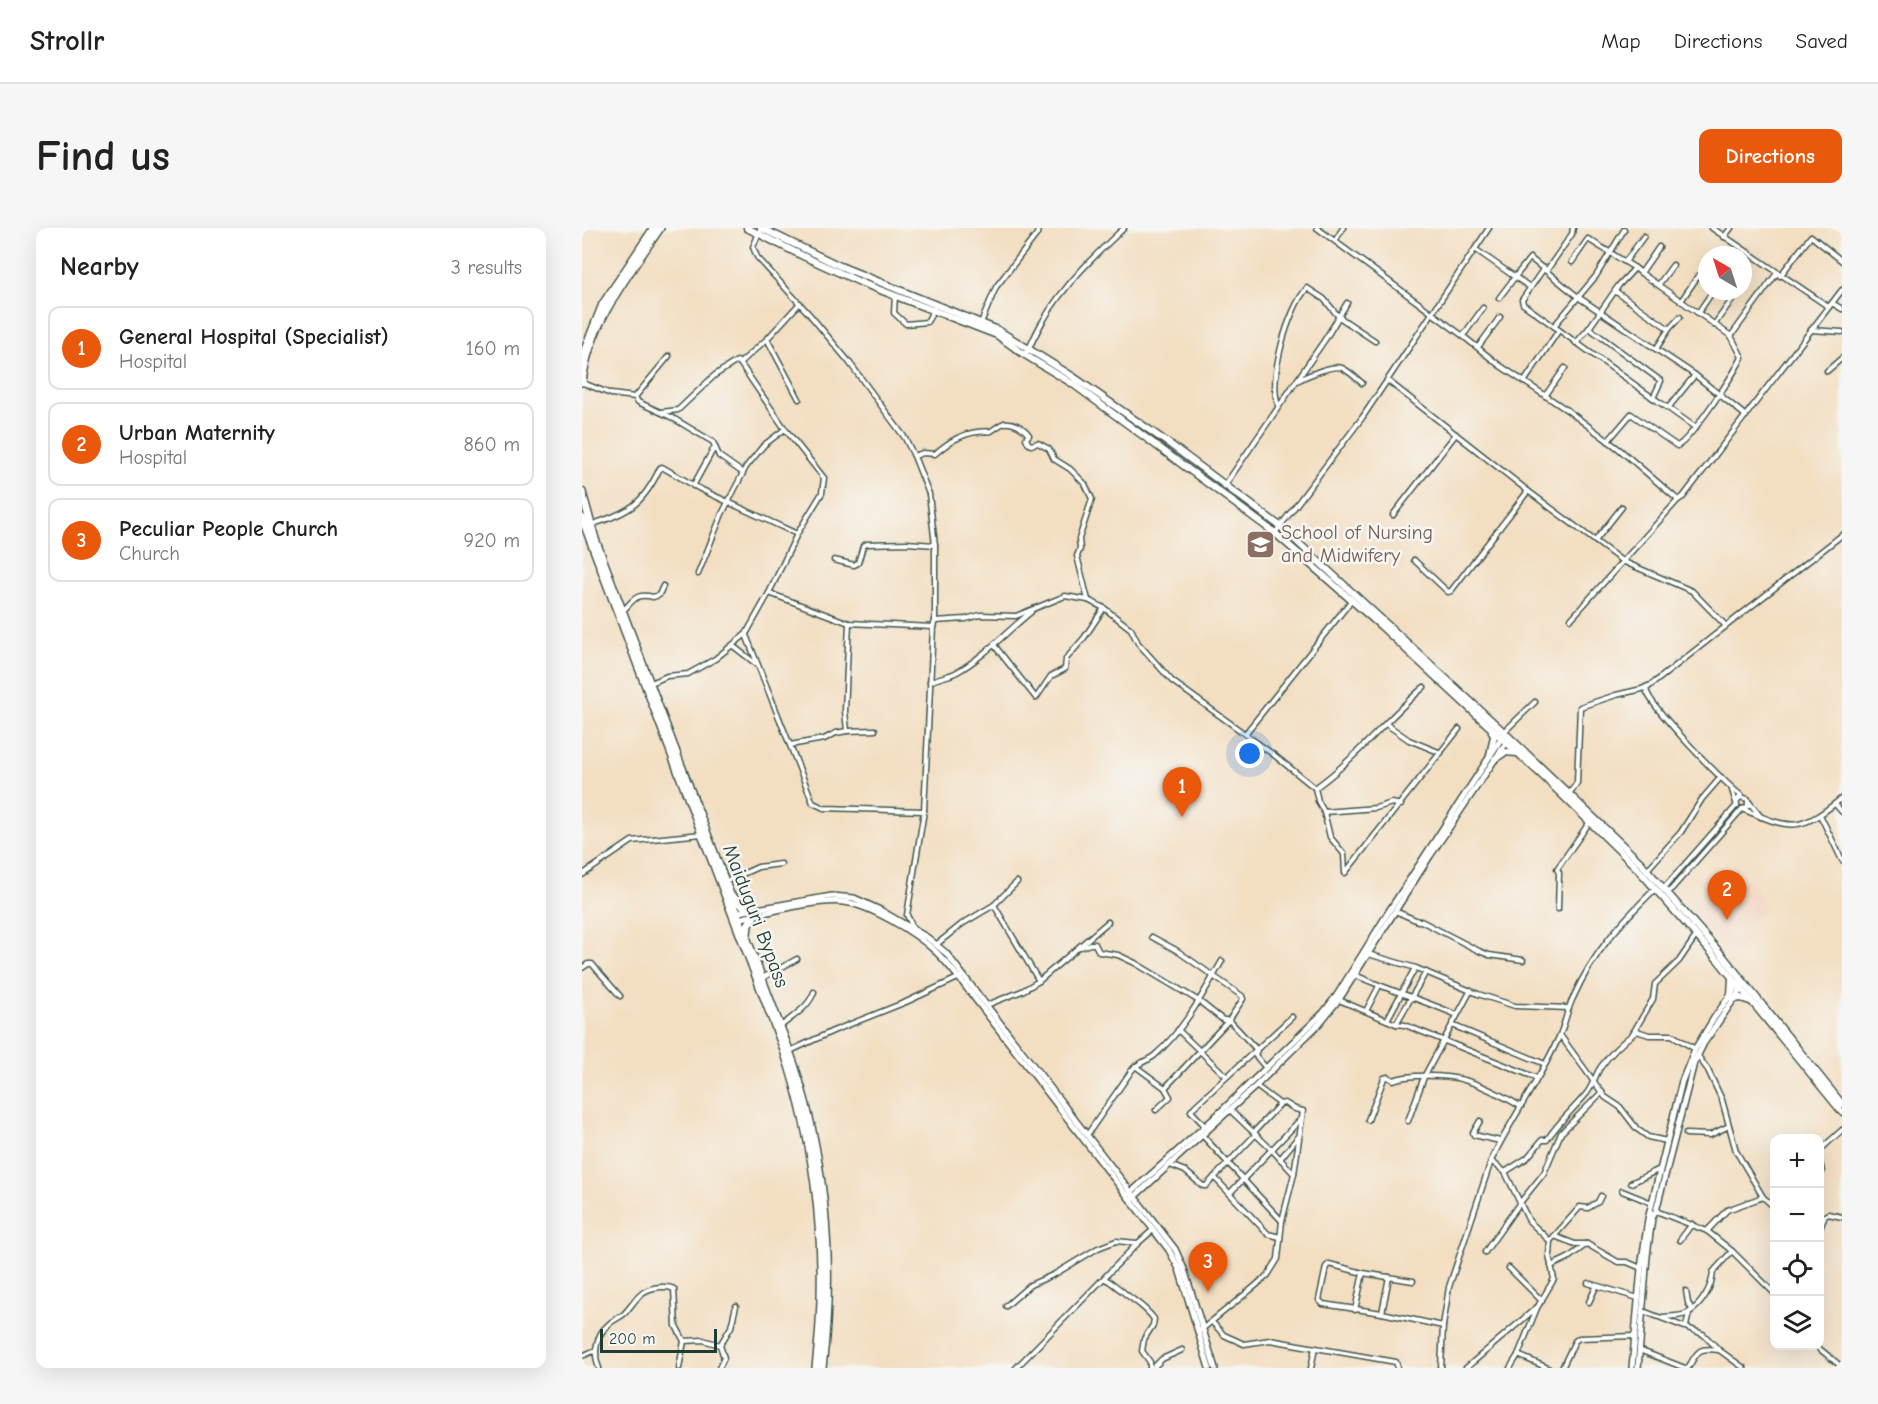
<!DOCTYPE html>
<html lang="en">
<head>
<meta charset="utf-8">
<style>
	body { margin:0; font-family:"Comic Neue",sans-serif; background:#f6f6f6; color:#222 }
	.controls { position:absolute; right:18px; bottom:18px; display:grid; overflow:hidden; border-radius:12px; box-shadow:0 6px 24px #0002 }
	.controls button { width:54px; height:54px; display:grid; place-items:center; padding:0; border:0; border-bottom:2px solid #e0e0e0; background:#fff; color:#222; font:30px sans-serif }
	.compass { position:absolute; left:1116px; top:18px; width:54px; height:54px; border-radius:50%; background:#fff; box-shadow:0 6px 24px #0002; rotate:321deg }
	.scale { position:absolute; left:18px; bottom:15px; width:117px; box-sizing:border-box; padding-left:6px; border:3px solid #1f3d34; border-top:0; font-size:16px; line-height:21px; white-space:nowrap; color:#1f3d34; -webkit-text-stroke:4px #f6f6f2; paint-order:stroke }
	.you { position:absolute; left:668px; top:526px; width:21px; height:21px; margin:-15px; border:4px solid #fff; border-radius:50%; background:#1a73e8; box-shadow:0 0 0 9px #1a73e833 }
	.badge { display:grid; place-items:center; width:39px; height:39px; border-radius:50%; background:#ea580c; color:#fff; font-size:20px; font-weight:700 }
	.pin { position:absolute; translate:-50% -50px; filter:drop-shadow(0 2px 3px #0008) }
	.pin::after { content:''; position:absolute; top:32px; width:21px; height:18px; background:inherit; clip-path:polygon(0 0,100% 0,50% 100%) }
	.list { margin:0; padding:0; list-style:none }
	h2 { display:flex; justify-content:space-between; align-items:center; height:78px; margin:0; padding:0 24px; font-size:26px }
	h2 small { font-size:20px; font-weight:400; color:#767676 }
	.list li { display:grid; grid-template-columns:39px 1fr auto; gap:18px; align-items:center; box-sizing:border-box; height:84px; margin:0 12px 12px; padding:0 12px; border:2px solid #e0e0e0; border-radius:12px }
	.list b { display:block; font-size:22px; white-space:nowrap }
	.list p { margin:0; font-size:20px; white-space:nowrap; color:#767676 }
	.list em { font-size:20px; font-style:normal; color:#767676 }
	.icon { flex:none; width:33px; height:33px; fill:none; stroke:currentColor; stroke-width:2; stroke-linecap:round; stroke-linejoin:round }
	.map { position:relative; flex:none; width:1260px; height:1140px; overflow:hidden; border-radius:12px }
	header { display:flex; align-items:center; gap:36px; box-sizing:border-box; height:84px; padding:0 30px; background:#fff; border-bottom:2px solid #e0e0e0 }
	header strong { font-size:28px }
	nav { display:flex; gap:33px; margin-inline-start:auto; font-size:21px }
	.intro { display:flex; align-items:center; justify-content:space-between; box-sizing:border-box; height:144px; padding:0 36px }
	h1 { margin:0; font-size:42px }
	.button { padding:15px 27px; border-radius:12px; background:#ea580c; color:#fff; font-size:21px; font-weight:700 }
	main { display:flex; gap:36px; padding:0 36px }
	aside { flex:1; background:#fff; border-radius:12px; box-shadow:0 6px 24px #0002 }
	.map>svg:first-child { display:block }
	.built { fill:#f3d4bf }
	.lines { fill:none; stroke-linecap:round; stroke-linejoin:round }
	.minor-casing { stroke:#3f5549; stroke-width:7 }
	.tertiary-casing { stroke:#3f5549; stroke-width:8 }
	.primary-casing { stroke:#3f5549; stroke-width:9 }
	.trunk-casing { stroke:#3f5549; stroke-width:10 }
	.minor { stroke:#fff; stroke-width:4 }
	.tertiary { stroke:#fff; stroke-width:5 }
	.primary { stroke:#fff; stroke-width:6 }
	.trunk { stroke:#fff; stroke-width:7 }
	.labels { text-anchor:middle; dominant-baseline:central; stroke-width:5; stroke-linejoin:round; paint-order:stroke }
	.education-label { font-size:20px; fill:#785e54; stroke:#f6f6f2; text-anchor:start }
	.street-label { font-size:20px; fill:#1f3d34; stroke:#f6f6f2 }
</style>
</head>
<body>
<header>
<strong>Strollr</strong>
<nav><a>Map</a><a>Directions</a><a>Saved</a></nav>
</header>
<div class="intro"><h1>Find us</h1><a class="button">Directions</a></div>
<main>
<aside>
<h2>Nearby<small>3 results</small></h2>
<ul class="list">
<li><span class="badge">1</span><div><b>General Hospital (Specialist)</b><p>Hospital</p></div><em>160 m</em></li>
<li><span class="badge">2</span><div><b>Urban Maternity</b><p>Hospital</p></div><em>860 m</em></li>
<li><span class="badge">3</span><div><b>Peculiar People Church</b><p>Church</p></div><em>920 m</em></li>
</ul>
</aside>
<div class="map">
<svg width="1260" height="1140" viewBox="0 0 1260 1140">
	<rect width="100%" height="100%" fill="#f6f6f2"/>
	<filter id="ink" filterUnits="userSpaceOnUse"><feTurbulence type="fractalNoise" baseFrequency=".0167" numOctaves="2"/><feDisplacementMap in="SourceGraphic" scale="12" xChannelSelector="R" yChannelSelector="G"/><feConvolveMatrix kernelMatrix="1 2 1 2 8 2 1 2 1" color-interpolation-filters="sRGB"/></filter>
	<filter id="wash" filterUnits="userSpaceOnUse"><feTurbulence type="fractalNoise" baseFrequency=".008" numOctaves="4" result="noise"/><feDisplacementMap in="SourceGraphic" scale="24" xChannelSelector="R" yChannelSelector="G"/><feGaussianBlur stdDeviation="1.35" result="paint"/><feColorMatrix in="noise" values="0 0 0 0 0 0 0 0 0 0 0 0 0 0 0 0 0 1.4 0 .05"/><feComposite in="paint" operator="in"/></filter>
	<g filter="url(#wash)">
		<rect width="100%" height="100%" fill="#f3dec1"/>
		<path class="built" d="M1160,650L1170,654L1183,682L1161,703L1167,711L1147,729L1106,678L1125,665Z"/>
	</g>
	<g filter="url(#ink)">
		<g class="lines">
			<defs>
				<g id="minor">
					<path d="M179,0L171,19L175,29L228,87L267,134L323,210L332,228L347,266L353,317V393L351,399L342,583L325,687L331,700"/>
					<path d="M735,0L881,108L917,137L985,182L1037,221L1096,272"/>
					<path d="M1130,0L1247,79"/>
					<path d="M1142,9L1149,0"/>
					<path d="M753,13L761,0"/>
					<path d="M893,21L933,49L948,30L996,69L1113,147L1164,188"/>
					<path d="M990,34L1006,11L1053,40"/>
					<path d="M1043,34L1062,8"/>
					<path d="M962,40L940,72L941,76L1067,167L1086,180L1113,147"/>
					<path d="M965,42L990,6L991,0"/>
					<path d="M1198,48L1229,8L1260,33"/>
					<path d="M1077,56L1091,37"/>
					<path d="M1033,63L1087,101L1074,121"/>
					<path d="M313,67L312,85L324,96L345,94L352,81"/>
					<path d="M917,70L933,49L948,59"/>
					<path d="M1099,73L1116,48"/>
					<path d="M1250,75L1260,81"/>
					<path d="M1116,85L1131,63"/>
					<path d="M399,95L414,59L455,6L456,0"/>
					<path d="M1132,97L1154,66"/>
					<path d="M972,98L1014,48L1042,2"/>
					<path d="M1007,100L1079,153L1071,170"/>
					<path d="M1087,101L1098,89"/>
					<path d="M1229,102L1260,104"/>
					<path d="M881,108L901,80"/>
					<path d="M1149,108L1195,45"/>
					<path d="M185,111L217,171"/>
					<path d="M994,115L1007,100L1037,57L1053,40L1059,45L1077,19"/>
					<path d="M896,119L918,89"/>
					<path d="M443,127C450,116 454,104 461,93C481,58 513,27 542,0"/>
					<path d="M1245,143L1260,130"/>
					<path d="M805,152L946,263L1040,333L1110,363L1144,398"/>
					<path d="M715,153C724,148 751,136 760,140C767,143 774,150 780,155"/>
					<path d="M942,154L977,102"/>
					<path d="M1,155L29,166L53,169L56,174L89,189L131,214L137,228L161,245"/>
					<path d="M963,168L983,140"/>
					<path d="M53,169L87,128"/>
					<path d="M696,177C686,151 706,81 725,60L742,71L757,89L793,113"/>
					<path d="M1086,180L1114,200"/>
					<path d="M79,184L96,182L133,147L155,133L158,135"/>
					<path d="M1026,213L1049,186L1095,218C1107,214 1154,143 1160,129L1149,108L1059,45"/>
					<path d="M332,228L341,225L353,226C364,216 379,206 395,204C399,203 405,204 409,203C413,201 417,197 422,195C431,193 442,200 447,207L444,210L446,215L449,217L456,215L467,221L472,231L488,241L503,256L510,271L497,311L498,321L495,328L506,372"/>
					<path d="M643,257L744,110L765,75"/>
					<path d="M111,258L132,220"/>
					<path d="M811,287L874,206"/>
					<path d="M8,297C46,285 61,277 78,240L80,239L118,261L215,306"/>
					<path d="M693,305L780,190L907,0"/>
					<path d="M1013,313L1040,279"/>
					<path d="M252,332L272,337L276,335L281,318L285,316L325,315L353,317"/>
					<path d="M832,332L866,364L869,363L946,263"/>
					<path d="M116,346L140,286L164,239L182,217L203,201"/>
					<path d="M187,365L267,395L351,399"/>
					<path d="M41,383C52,371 54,365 71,369L77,367L81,358"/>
					<path d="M989,391L1096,272L1101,269L1260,62"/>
					<path d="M353,393L384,391L398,387L434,388L483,368L506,372L522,380L549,401L556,415L590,453L692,527L733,560L736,573L742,584L748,609L762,626L763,645L877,501"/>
					<path d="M164,407L231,575L242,580L342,583"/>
					<path d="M412,417L454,470L469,448L483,441L484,431L502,410L522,380"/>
					<path d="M151,418L173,435"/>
					<path d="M348,454C357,449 366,449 375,444C403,428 424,404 449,384"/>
					<path d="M69,455L85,448L106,446L133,431L164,406L187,365L215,306L240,265L242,250L203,201L158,135L185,111L218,75"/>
					<path d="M804,496L827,512L859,525"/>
					<path d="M265,503L293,502"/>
					<path d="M922,504L953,474"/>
					<path d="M663,506L769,373"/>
					<path d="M208,517L242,511L254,505L265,503L263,483L267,395"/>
					<path d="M733,560C774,531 804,491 842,459"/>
					<path d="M1150,562L1155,578"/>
					<path d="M987,566L995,555L998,479L1034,467L1060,461L1066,458"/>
					<path d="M1160,568C1144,557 1066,477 1064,461L1260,307"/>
					<path d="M1154,574L1158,569L1166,571V578L1161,581"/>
					<path d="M1167,574L1179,589"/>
					<path d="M1253,576L1260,584"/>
					<path d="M1160,581C1209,601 1216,606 1260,570"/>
					<path d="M742,584L794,580L810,575L819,577"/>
					<path d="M1238,587L1260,632"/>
					<path d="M1065,642L1099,604L1120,571L1139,549"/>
					<path d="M0,647L50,613L120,606"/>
					<path d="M143,654L176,639L199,636"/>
					<path d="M1082,660L1155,577"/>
					<path d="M1086,665L1160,581"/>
					<path d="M412,677L457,753"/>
					<path d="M976,681L977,645L975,641L1007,595"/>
					<path d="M813,683L836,693H839L897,723L907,727L941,732"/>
					<path d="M570,709L594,722L660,768L661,771L647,792L583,860L588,869L574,882"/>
					<path d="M355,716L380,696L412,677L435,654"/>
					<path d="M499,719L508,716H513L517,724L536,727L553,735L617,773L641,792H647L675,822L673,827L684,840"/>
					<path d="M786,726L834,740L896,766L933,778L986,780"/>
					<path d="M0,740L6,736H10L38,768"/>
					<path d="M773,747C806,762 841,772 875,787"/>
					<path d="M180,750L215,731"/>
					<path d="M757,772L814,796L823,797L955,850"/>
					<path d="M405,777L440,763L457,753L526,694"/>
					<path d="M784,783L797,758"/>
					<path d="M805,792L833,740"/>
					<path d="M814,796L844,744"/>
					<path d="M870,797L963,836"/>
					<path d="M199,798C211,788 227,779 232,764"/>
					<path d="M596,802L644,848"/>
					<path d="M1051,805L1071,771L1073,756L1097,733L1114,708"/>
					<path d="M978,807L1023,869L1038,879L1055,901L1066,909L1085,913"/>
					<path d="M206,824L251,803L324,774L378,749"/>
					<path d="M1116,828L1126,842L1140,872L1154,923L1181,969L1192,979"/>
					<path d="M553,838L583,860"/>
					<path d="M648,882L690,922L712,946"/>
					<path d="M786,892L801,853L802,850L806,849L811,852C828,846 865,847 882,852C901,857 921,868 938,878"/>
					<path d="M826,893L842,849L889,762"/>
					<path d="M898,893L891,905L892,907L918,913"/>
					<path d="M623,898L609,883L613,878L710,789"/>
					<path d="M1104,906L1128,907L1147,898"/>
					<path d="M505,907L550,842C556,834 565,834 573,827C602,802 621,766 640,733"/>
					<path d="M620,907L699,992"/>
					<path d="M1238,922L1260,902"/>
					<path d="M698,931L717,908"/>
					<path d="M909,933L923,944L945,930L960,912H965C976,894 992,881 1005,865C1011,857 1013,848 1018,840C1028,826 1041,813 1055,803L1067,807H1090L1113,821"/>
					<path d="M1238,934L1240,944L1238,945"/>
					<path d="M588,937L603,943L621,958H624L673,907V903L698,876"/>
					<path d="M923,944L947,993L968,1013"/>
					<path d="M632,949L686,1006L698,1009"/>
					<path d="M1049,955L1078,941"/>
					<path d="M1040,963L1070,975"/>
					<path d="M648,965L718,892"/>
					<path d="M1074,983L1125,1003L1150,1023L1192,1065"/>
					<path d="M1238,1000L1243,988L1246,986L1260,989"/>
					<path d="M1125,1003L1145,982L1181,969"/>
					<path d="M972,1008L993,1016H1002"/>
					<path d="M1098,1012L1110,996"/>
					<path d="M1005,1016L1036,1034H1045L1059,1040"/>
					<path d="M903,1024L937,976L962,945L979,905L1020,864"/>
					<path d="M969,1038L986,1030L1005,1016H1003"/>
					<path d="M927,1040L960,1073"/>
					<path d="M523,1051C530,1054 533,1058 539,1062C551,1073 562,1077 572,1091L571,1097L562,1111L560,1123L568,1134V1140"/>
					<path d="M831,1053L781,1045L747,1036L744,1039L737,1072L741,1076L800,1085L861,1098"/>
					<path d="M1006,1055L1056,1070"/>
					<path d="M1104,1063L1106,1075L1110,1081"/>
					<path d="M1007,1074L1014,1059"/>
					<path d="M424,1078L448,1057L473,1046L516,1020L534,1013L555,1015"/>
					<path d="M773,1082L781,1045"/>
					<path d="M1061,1083L1121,1106L1137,1122L1162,1140"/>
					<path d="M800,1085L807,1049"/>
					<path d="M1081,1089C1089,1088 1099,1089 1106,1085C1120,1077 1130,1059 1131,1044L1150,1023"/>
					<path d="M630,1094L642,1107L662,1116L688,1112L814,1134L816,1140"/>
					<path d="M1104,1098L1107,1085"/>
					<path d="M619,1102L672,1059L686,1047L696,1031L700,993L712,946L721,883L713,881L703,875L698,876L674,858"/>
					<path d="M1234,1118L1260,1139"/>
					<path d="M1057,1122L1103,1140"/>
					<path d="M936,1127L966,1140"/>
					<path d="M0,1128L14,1122"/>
					<path d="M17,1140C11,1126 14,1107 26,1097C31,1092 37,1090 42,1086C55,1072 57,1061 78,1059C84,1059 87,1058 92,1061L94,1098L102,1113L121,1112L138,1117"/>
					<path d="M97,1140L102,1113"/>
					<path d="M137,1140L142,1130L138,1117L149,1099L154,1078"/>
					<path d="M434,1140L556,1015L571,1002"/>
					<path d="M571,1140L580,1131L600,1122"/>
					<path d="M729,1140L733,1120"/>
					<path d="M859,1140L861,1098L867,1059L909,933C929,890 958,852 977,809C983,796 985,782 991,770C1011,725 1038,695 1073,661"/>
					<path d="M884,1140L954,1080"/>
					<path d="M928,1140L936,1127L955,1080L972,1051L967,1027L968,1013L998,979L1006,980L1016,974L1019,968"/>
					<path d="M980,1140L993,1113L997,1110L1052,1108"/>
					<path d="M1106,1140C1116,1123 1116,1119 1137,1122"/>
				</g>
				<g id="tertiary">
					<path d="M151,685L250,668L272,670L298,682L346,710L364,725L381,747L593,1021L602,1041L633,1140"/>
					<path d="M156,691C184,685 235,671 262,674C288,677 332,704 352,722C361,730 369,740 377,750L587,1022L597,1041L627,1140"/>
					<path d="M547,966L631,891L741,785L755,767L807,683L921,508"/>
					<path d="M550,971L674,858L737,796L758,770L848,628L926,512"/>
					<path d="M1050,1140L1059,1040L1066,991L1100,853L1113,821L1132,790L1157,755"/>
					<path d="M1056,1140L1065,1028L1070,990L1074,983L1112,835L1122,815L1161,758"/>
				</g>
				<g id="primary">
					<path d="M165,0L223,29L280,55L415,107L443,127L491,156L693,305L799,398L965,552L1054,639L1136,732L1260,884"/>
					<path d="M179,0L258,38L416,102L490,148L589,217L698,298L923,505L1058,634L1140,727L1260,876"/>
					<path d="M908,527L912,508L910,504"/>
					<path d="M913,531L923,524L935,525"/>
					<path d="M1149,768L1150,750"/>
					<path d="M1152,771L1159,770L1168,773"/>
				</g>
				<g id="trunk">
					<path d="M0,129L21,76L72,0"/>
					<path d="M0,154C7,95 46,47 78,0"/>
					<path d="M0,264L13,311L205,817C243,919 253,1033 240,1140"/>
					<path d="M0,290L201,819C236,922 247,1032 234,1140"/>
					<path d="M150,668L160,677L170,681"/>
					<path d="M165,706L166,697L172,688"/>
				</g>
			</defs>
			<use href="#minor" class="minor-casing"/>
			<use href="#tertiary" class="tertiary-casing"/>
			<use href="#primary" class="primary-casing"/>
			<use href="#trunk" class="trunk-casing"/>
			<use href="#minor" class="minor"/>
			<use href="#tertiary" class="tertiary"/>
			<use href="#primary" class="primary"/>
			<use href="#trunk" class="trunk"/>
		</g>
	</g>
	<defs>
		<symbol id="university-square" viewBox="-11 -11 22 22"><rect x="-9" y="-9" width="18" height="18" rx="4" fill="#8d6e63" stroke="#f6f6f2"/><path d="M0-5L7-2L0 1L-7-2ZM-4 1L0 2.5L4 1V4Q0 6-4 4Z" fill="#fff"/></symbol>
	</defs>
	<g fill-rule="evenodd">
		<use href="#university-square" x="662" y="300" width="33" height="33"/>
	</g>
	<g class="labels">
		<g class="education-label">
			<text x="699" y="304">School of Nursing<tspan x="699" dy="23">and Midwifery</tspan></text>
		</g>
		<g class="street-label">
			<text transform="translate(174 688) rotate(69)">Maiduguri Bypass</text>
		</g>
	</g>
</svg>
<div class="controls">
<button>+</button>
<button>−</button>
<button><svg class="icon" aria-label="locate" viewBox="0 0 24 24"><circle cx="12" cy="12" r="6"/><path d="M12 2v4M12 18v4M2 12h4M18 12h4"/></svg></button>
<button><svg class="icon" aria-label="layers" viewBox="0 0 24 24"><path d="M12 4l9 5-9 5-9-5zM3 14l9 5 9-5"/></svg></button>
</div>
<svg class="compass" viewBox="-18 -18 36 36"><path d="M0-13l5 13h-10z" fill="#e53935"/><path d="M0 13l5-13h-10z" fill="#767676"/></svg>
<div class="scale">200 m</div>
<div class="you"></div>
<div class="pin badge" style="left:600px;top:589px">1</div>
<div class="pin badge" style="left:1145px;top:692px">2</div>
<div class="pin badge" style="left:626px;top:1064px">3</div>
</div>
</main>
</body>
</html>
